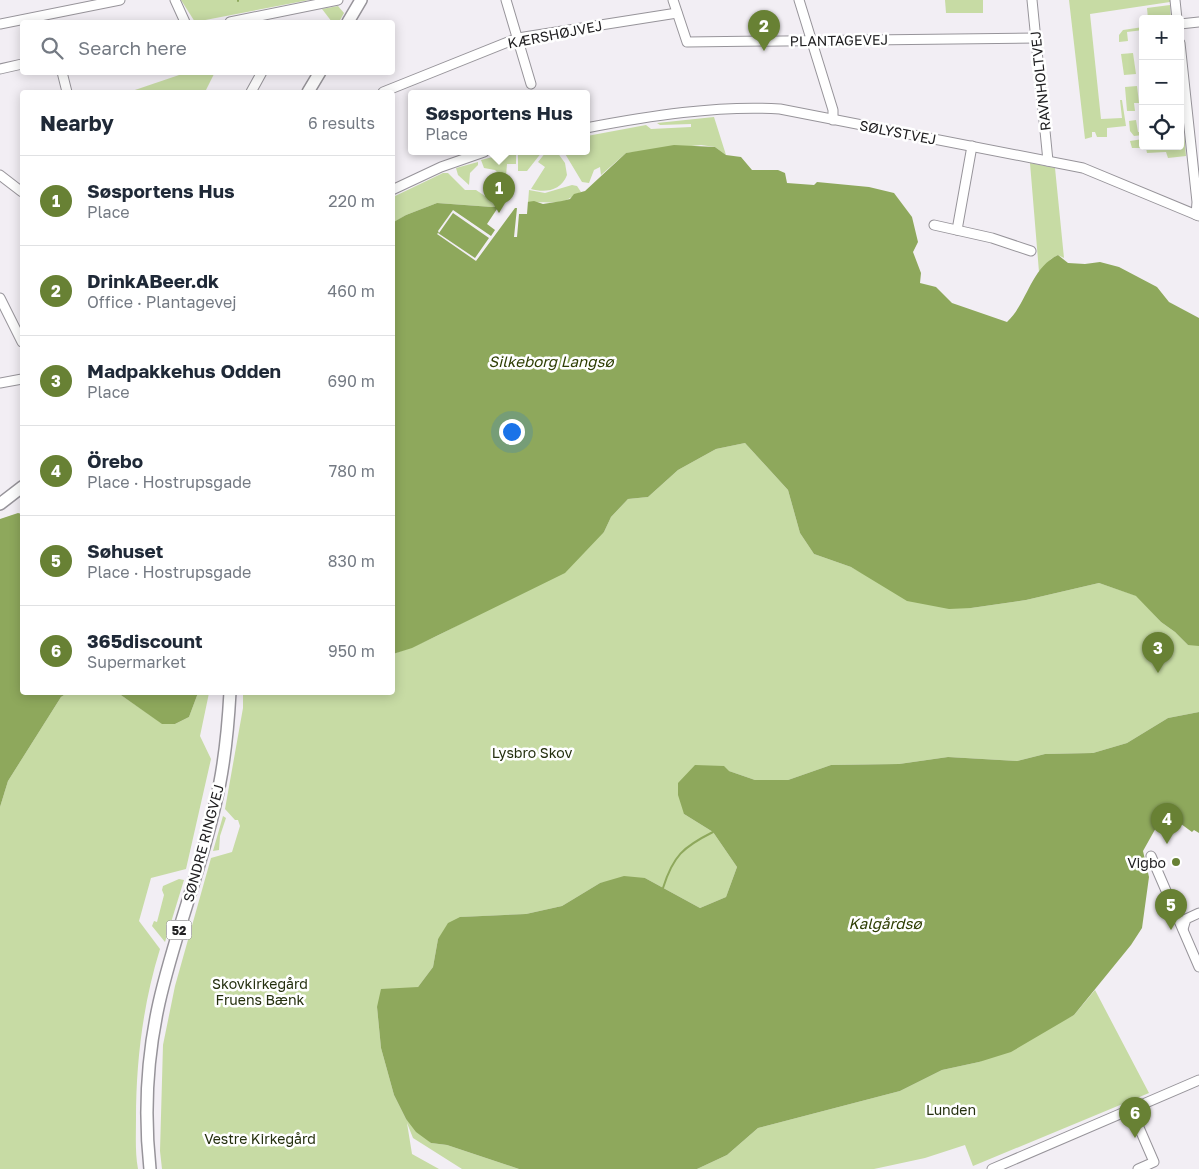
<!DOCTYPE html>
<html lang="en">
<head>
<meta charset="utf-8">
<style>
	body { margin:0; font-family:"Golos Text",sans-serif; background:#f2f2f3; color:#1f2937 }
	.controls { position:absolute; right:15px; top:15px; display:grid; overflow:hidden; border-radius:5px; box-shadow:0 2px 12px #0003 }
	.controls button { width:45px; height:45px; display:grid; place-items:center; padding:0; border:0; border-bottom:1px solid #e0e1e3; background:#fff; color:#1f2937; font:25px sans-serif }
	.you { position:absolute; left:511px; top:431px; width:18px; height:18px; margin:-12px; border:4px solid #fff; border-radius:50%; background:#1a73e8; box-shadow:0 0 0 8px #1a73e833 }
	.badge { display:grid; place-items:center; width:32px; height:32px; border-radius:50%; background:#688134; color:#fff; font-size:16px; font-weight:700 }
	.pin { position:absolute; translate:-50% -41px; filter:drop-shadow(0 1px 2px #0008) }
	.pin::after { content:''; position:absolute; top:26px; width:18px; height:15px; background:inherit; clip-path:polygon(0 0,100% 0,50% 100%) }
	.popup { position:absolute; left:408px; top:90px; width:182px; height:65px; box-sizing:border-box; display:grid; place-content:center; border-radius:5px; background:#fff; filter:drop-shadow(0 1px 4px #0005); font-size:16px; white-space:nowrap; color:#747a83 }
	.popup b { font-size:19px; color:#1f2937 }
	.popup::after { content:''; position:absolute; left:50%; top:100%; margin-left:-10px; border:10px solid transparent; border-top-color:#fff }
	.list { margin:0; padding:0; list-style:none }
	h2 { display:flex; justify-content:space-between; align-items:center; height:65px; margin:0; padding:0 20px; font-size:21px }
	h2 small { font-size:16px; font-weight:400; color:#747a83 }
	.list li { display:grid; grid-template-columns:32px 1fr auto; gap:15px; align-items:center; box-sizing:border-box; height:90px; padding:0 20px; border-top:1px solid #e0e1e3 }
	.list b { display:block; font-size:19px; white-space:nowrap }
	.list p { margin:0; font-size:16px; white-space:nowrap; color:#747a83 }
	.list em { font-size:16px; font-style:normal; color:#747a83 }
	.icon { flex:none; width:28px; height:28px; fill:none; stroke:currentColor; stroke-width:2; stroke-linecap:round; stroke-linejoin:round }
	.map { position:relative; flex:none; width:1199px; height:1169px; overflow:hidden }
	.search { position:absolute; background:#fff; box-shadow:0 2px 12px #0003; left:20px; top:20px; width:375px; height:55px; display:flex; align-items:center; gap:12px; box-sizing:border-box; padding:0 18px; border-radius:5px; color:#747a83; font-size:19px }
	.panel { position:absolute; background:#fff; box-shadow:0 2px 12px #0003; left:20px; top:90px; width:375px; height:605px; border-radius:5px }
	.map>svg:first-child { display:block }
	.green { fill:#c7dba4 }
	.water { fill:#8ea85c }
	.pier { fill:#f2eef4 }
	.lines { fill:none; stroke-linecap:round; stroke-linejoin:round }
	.stream { stroke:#8ea85c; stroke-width:2 }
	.minor-casing { stroke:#97949a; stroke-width:11 }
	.major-casing { stroke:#97949a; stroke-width:14 }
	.minor { stroke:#fff; stroke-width:9 }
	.major { stroke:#fff; stroke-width:11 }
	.poi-dot { fill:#688134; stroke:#fff; stroke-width:2 }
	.labels { text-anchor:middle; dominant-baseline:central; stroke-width:5; stroke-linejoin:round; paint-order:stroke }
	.shield { fill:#fff; stroke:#646364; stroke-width:1 }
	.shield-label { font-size:12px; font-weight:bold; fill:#212022 }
	.street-label { font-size:14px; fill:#212022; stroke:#fff }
	.park-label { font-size:14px; fill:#242f0e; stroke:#fff }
	.poi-label { font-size:14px; fill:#212022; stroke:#fff; text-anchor:end }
	.water-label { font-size:15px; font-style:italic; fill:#2e3e03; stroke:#fff }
</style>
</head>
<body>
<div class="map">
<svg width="1199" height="1169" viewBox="0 0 1199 1169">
	<rect width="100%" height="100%" fill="#f2eef4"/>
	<g class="green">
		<path d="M181,0H309L195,22Z"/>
		<path d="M945,0H983V13H946Z"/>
		<path d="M1069,0H1170V2L1090,14L1101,119L1122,118L1120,100H1122L1126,126L1107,128V137H1097L1095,132H1092V137L1085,139Z"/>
		<path d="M1170,5L1171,19H1163L1162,15L1158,16V19H1148L1147,8Z"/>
		<path d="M338,6L344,13L339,22H332L322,9Z"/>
		<path d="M1143,27V30L1127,32L1128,41L1119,42V35L1123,30Z"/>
		<path d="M1133,53L1136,74L1124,75L1121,54Z"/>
		<path d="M215,72L205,92H129L185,73Z"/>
		<path d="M1137,86L1139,103H1134L1135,111H1127L1125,87Z"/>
		<path d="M714,117L726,155L715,147L701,145L626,153L601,175L600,167L594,170L589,183L582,182L564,152H586L587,136L646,125L651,129L691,127V124L660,125L657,123Z"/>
		<path d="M1136,120L1138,132H1143V135L1134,136L1130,131L1129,121Z"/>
		<path d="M1180,135H1184L1186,156L1168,158L1166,152L1147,153L1146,148H1132L1130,141L1143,139V146H1180Z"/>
		<path d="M512,152H516V164H507L506,176H501L495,170L484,168L481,160Z"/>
		<path d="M518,152H542L527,171H518Z"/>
		<path d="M546,152H557L565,163L567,175C561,191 545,193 531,189L545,167L538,162Z"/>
		<path d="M478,162V165L470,173L469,185L458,175L456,168Z"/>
		<path d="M1030,163L1055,168L1064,258L1058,255L1051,259L1039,272Z"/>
		<path d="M443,173H448L465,190H476L485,196C496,196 502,190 502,179H504L503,200L498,206L492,207L437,203L406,215L393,223V197Z"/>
		<path d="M572,185L577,186L581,192C575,194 570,199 564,201C551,204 540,201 528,203L529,190L545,193Z"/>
		<path d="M745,443L788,490L800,533L814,554L851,567L877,581L971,608L1026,600L1099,583L1137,596L1161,622L1175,632L1188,645H1199V712L1168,718L1127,743L1093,753L1045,754L1017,761L948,757L899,764L831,765L788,780H755L729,771L684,814L713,832L737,867L726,897L700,908L645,878L600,883L562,906L526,914L461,917L438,939L433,967L418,987L377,1007L381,1048L394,1095L406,1119L431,1143L447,1145L519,1169H462L413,1138L407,1123L412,1154L439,1169H162L160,1151L163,1045L175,986L211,858L232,852L240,826L238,820H235L225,809L243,708V693L392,692L393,654C466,630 539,574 604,532L611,517L628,499L648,497L678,470L716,449Z"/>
		<path d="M67,693H118L163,724H175L189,717L198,693H209L200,736L211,759L186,869L151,878L139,921L160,949C143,1004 136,1061 136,1119C136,1136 135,1153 138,1169H0V807L8,781L61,697Z"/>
		<path d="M223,816L226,818L220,836L219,850L213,851Z"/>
		<path d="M179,879L184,880L165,942L152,926L154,921L157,922L164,895L162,890L163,886Z"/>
		<path d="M1095,990L1149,1093L973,1166L965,1145L925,1158L874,1169H697L727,1155L758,1128L900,1091L942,1070L979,1062L1074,1015Z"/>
	</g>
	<g class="water">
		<path d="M674,145L715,147L726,155L741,157L752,170H778L785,173L787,183L814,185L817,182L869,187L894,193L912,217L918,242L913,252L921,273L920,283L936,287L952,303L1007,322C1028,302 1030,269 1058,255L1068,263L1085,264L1100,262L1119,267L1157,287L1169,302L1199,318V646L1188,645L1175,632L1161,622L1136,596L1099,583L1026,600L971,608L949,609L907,601L851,567L814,554L800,533L788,490L745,443L716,449L678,470L648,497L628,499L611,517L604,532L565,573L412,648L393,654L392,223L406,215L437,203L492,207L534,201L543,204L562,201L570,199L574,194L585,191L626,153Z"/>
		<path d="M18,513L22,514V692L67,693L61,697L8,781L0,807V519Z"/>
		<path d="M118,693L198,692V693L189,717L175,724H162Z"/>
		<path d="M1199,712V833L1194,830L1192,832L1177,821L1162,817L1143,851L1149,877L1142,928L1131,945L1074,1015L1011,1052L979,1062L942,1070L900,1091L758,1128L727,1155L697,1169H519L447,1145L431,1143L416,1132L406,1119L394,1095L381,1048L377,1007L381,989L418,987L433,967L438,939L448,923L460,917L526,914L562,906L600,883L624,876L645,878L700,908L726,897L737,867L713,832L684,814L678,795V783L695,765L724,766L729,771L755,780H788L831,765L899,764L948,757L1017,761L1045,754L1093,753L1127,743L1168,718Z"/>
	</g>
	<path class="pier" d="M528,201L527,214H519L517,237H514L517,208H515L476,261L437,234L438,233L475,258L489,238L453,213L439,233L438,231L453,210L491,236L495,230L487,224L501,203Z"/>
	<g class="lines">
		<g class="stream">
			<path d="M238,1V0"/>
			<path d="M663,888C673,856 683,847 713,832"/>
		</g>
		<defs>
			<g id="minor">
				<path d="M175,0L185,22"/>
				<path d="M506,0L531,84"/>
				<path d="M673,0L687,42L1036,38"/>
				<path d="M799,0L833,110V120"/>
				<path d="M1032,0L1048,161"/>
				<path d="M1175,0L1177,19"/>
				<path d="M230,22L338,0"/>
				<path d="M0,24L120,0"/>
				<path d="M1180,24L1199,22"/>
				<path d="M1180,43L1197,202L1196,215"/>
				<path d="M0,69L22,64"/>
				<path d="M62,72L67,92"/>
				<path d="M251,92L262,72"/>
				<path d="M383,92L518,38L677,13"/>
				<path d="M586,128C648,116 718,105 780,109L1083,168L1199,216"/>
				<path d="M0,175L22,192"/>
				<path d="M392,190L441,167L484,152"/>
				<path d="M934,225L992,238L1031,251"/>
				<path d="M957,230L972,146"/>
				<path d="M0,298L22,342"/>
				<path d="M0,383L22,379"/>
				<path d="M1151,856L1199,967"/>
				<path d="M1183,929L1186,919L1199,913"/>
				<path d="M1131,1109L1154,1162L1138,1169"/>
				<path d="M992,1169L1199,1080"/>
			</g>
			<g id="major">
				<path d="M348,22L361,0"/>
				<path d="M308,92L320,72"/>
				<path d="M0,504L22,487"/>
				<path d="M150,1169C144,1114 147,1057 159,1003C174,936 200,872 215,805C224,769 228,730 230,692"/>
			</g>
		</defs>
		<use href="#minor" class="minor-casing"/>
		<use href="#major" class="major-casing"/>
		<use href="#minor" class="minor"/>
		<use href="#major" class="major"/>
	</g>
	<circle class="poi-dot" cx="1176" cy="862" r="5"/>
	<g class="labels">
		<rect class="shield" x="166.5" y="920.5" width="25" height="19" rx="4"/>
		<g class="shield-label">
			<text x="179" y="930">52</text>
		</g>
		<g class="street-label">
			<text transform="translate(555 34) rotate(-11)">KÆRSHØJVEJ</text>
			<text transform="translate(839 40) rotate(-1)">PLANTAGEVEJ</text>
			<text transform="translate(1040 81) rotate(-96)">RAVNHOLTVEJ</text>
			<text transform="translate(898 132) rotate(11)">SØLYSTVEJ</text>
			<text transform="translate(203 843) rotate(-75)">SØNDRE RINGVEJ</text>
		</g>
		<g class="park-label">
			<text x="532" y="752">Lysbro Skov</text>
			<text x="260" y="983">Skovkirkegård<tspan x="260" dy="16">Fruens Bænk</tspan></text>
			<text x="951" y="1109">Lunden</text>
			<text x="260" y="1138">Vestre Kirkegård</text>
		</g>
		<g class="poi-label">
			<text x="1166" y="862">Vigbo</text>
		</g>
		<g class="water-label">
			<text x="551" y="361">Silkeborg Langsø</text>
			<text x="885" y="923">Kalgårdsø</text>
		</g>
	</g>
</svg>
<div class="controls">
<button>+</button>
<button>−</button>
<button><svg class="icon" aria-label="locate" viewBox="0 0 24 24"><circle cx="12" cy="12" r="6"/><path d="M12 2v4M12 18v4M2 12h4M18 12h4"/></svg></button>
</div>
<div class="you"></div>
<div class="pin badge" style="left:499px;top:213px">1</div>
<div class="popup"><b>Søsportens Hus</b>Place</div>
<div class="pin badge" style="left:764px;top:51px">2</div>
<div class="pin badge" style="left:1158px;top:673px">3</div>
<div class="pin badge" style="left:1167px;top:844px">4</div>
<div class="pin badge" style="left:1171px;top:930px">5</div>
<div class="pin badge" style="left:1135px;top:1138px">6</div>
<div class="search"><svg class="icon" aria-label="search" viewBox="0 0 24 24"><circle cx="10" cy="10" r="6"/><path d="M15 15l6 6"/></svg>Search here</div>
<section class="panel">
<h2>Nearby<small>6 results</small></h2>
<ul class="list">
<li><span class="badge">1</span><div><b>Søsportens Hus</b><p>Place</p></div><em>220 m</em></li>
<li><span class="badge">2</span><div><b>DrinkABeer.dk</b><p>Office · Plantagevej</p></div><em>460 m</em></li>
<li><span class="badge">3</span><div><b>Madpakkehus Odden</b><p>Place</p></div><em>690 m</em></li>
<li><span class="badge">4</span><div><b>Örebo</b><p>Place · Hostrupsgade</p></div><em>780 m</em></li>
<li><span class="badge">5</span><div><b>Søhuset</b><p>Place · Hostrupsgade</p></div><em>830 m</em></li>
<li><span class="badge">6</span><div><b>365discount</b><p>Supermarket</p></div><em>950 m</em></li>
</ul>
</section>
</div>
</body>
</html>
